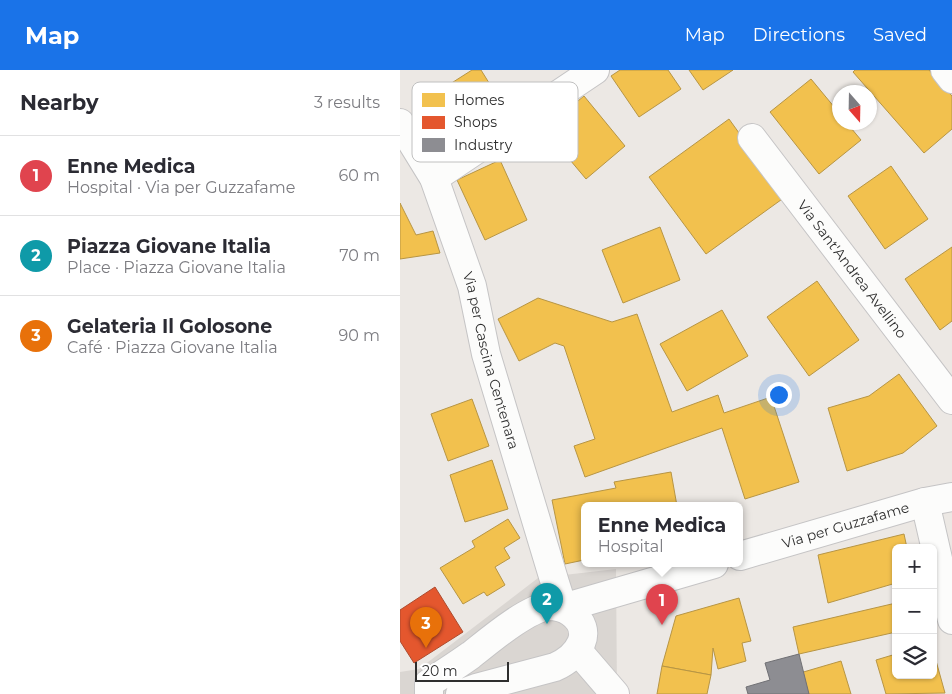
<!DOCTYPE html>
<html lang="en">
<head>
<meta charset="utf-8">
<style>
	body { margin:0; font-family:Montserrat,sans-serif; background:#f7f7f7; color:#2b2b33 }
	.controls { position:absolute; right:15px; bottom:15px; display:grid; overflow:hidden; border-radius:8px; box-shadow:0 1px 4px #0004 }
	.controls button { width:45px; height:45px; display:grid; place-items:center; padding:0; border:0; border-bottom:1px solid #e1e1e2; background:#fff; color:#2b2b33; font:25px sans-serif }
	.compass { position:absolute; left:432px; top:15px; width:45px; height:45px; border-radius:50%; background:#fff; box-shadow:0 1px 4px #0004; rotate:160deg }
	.scale { position:absolute; left:15px; bottom:12px; width:94px; box-sizing:border-box; padding-left:5px; border:2px solid #2e2e2e; border-top:0; font-size:14px; line-height:18px; white-space:nowrap; color:#2e2e2e; -webkit-text-stroke:4px #fff; paint-order:stroke }
	.you { position:absolute; left:378px; top:324px; width:18px; height:18px; margin:-12px; border:4px solid #fff; border-radius:50%; background:#1a73e8; box-shadow:0 0 0 8px #1a73e833 }
	.badge { display:grid; place-items:center; width:32px; height:32px; border-radius:50%; background:#1a73e8; color:#fff; font-size:16px; font-weight:700 }
	.pin { position:absolute; translate:-50% -41px; filter:drop-shadow(0 1px 2px #0008) }
	.pin::after { content:''; position:absolute; top:26px; width:18px; height:15px; background:inherit; clip-path:polygon(0 0,100% 0,50% 100%) }
	.popup { position:absolute; left:181px; top:432px; width:162px; height:65px; box-sizing:border-box; display:grid; place-content:center; border-radius:8px; background:#fff; filter:drop-shadow(0 1px 4px #0005); font-size:16px; white-space:nowrap; color:#7c7c81 }
	.popup b { font-size:19px; color:#2b2b33 }
	.popup::after { content:''; position:absolute; left:50%; top:100%; margin-left:-10px; border:10px solid transparent; border-top-color:#fff }
	.list { margin:0; padding:0; list-style:none }
	h2 { display:flex; justify-content:space-between; align-items:center; height:65px; margin:0; padding:0 20px; font-size:21px }
	h2 small { font-size:16px; font-weight:400; color:#7c7c81 }
	.list li { display:grid; grid-template-columns:32px 1fr auto; gap:15px; align-items:center; box-sizing:border-box; height:80px; padding:0 20px; border-top:1px solid #e1e1e2 }
	.list b { display:block; font-size:19px; white-space:nowrap }
	.list p { margin:0; font-size:16px; white-space:nowrap; color:#7c7c81 }
	.list em { font-size:16px; font-style:normal; color:#7c7c81 }
	.icon { flex:none; width:28px; height:28px; fill:none; stroke:currentColor; stroke-width:2; stroke-linecap:round; stroke-linejoin:round }
	.map { position:relative; flex:none; width:552px; height:624px; overflow:hidden }
	header { display:flex; align-items:center; gap:30px; box-sizing:border-box; height:70px; padding:0 25px; background:#1a73e8; color:#fff }
	header strong { font-size:24px }
	nav { display:flex; gap:28px; margin-inline-start:auto; font-size:18px }
	main { display:flex }
	aside { flex:1; background:#fff }
	.map>svg:first-child { display:block }
	.plaza { fill:#dad6d2 }
	.homes { fill:#f2c14e; stroke:#b79544 }
	.shops { fill:#e4572e; stroke:#ad4b2e }
	.industry { fill:#8d8d92; stroke:#707074 }
	.lines { fill:none; stroke-linecap:round; stroke-linejoin:round }
	.minor-casing { stroke:#c5c4c5; stroke-width:30 }
	.minor { stroke:#fcfcfb; stroke-width:28 }
	.labels { text-anchor:middle; dominant-baseline:central; stroke-width:5; stroke-linejoin:round; paint-order:stroke }
	.street-label { font-size:14px; fill:#2e2e2e; stroke:#fff }
	.key { fill:#fff; stroke:#c0c0c0; stroke-width:1 }
	.key-label { font-size:14px; fill:#2e2e2e }
</style>
</head>
<body>
<header>
<strong>Map</strong>
<nav><a>Map</a><a>Directions</a><a>Saved</a></nav>
</header>
<main>
<aside>
<h2>Nearby<small>3 results</small></h2>
<ul class="list">
<li><span class="badge" style="background:#e0444e">1</span><div><b>Enne Medica</b><p>Hospital · Via per Guzzafame</p></div><em>60 m</em></li>
<li><span class="badge" style="background:#0f9aa8">2</span><div><b>Piazza Giovane Italia</b><p>Place · Piazza Giovane Italia</p></div><em>70 m</em></li>
<li><span class="badge" style="background:#e8710a">3</span><div><b>Gelateria Il Golosone</b><p>Café · Piazza Giovane Italia</p></div><em>90 m</em></li>
</ul>
</aside>
<div class="map">
<svg width="552" height="624" viewBox="0 0 552 624">
	<rect width="100%" height="100%" fill="#ece8e4"/>
	<path class="plaza" d="M216,499L217,624H0V602L19,599L138,508Z"/>
	<g class="homes">
		<path d="M72,0H81L104,37L42,75L17,35Z"/>
		<path d="M220,0H268L281,19L239,47L211,6Z"/>
		<path d="M289,0H333L303,20Z"/>
		<path d="M455,0H529L552,26V59L524,83L453,2Z"/>
		<path d="M411,9L440,44V52H446L461,70L419,104L370,42Z"/>
		<path d="M184,26L225,76L186,109L144,59Z"/>
		<path d="M329,49L385,127L306,184L249,107Z"/>
		<path d="M100,90L127,150L85,170L57,110Z"/>
		<path d="M491,96L528,149L485,179L448,126Z"/>
		<path d="M0,133L16,165L33,161L40,183L0,189Z"/>
		<path d="M260,157L280,210L223,233L202,180Z"/>
		<path d="M552,177V251L540,260L505,209Z"/>
		<path d="M417,211L459,270L409,306L367,247Z"/>
		<path d="M138,228L212,252L237,244L272,342L318,325L324,343L371,327L399,412L345,429L322,358L185,407L174,376L195,369L164,276L155,273L119,291L98,249Z"/>
		<path d="M322,240L348,286L287,321L260,274Z"/>
		<path d="M499,304L537,356L503,383L447,401L428,338L469,326Z"/>
		<path d="M72,329L89,376L48,391L31,344Z"/>
		<path d="M92,390L108,439L65,452L50,405Z"/>
		<path d="M271,402L277,436H184V490L165,494L152,430L216,418L214,412Z"/>
		<path d="M108,449L120,468L104,478L110,488L95,497L105,515L87,526L84,522L63,534L40,498L75,477L72,471Z"/>
		<path d="M504,464L507,478H496V513L428,533L418,485Z"/>
		<path d="M339,528L351,571L342,573L346,591L318,599L313,578L311,605L262,596L276,546Z"/>
		<path d="M496,533V562L399,584L393,557Z"/>
		<path d="M533,580L545,623L486,624L476,590L496,584V605H533Z"/>
		<path d="M441,591L451,624H406L400,603Z"/>
		<path d="M262,596L311,605L307,624H257Z"/>
	</g>
	<path class="shops" d="M35,517L63,562L14,593L0,571V540Z"/>
	<path class="industry" d="M399,584L409,624H348L346,617L370,610L365,593Z"/>
	<g class="lines">
		<defs>
			<g id="minor">
				<path d="M545,0L552,9"/>
				<path id="s1" d="M0,53L34,108L72,216L86,284L155,513L163,538L314,494"/>
				<path id="s2" d="M352,68L552,330"/>
				<path d="M34,108L195,0"/>
				<path d="M525,432L552,550"/>
				<path id="s3" d="M340,486L525,432L552,427"/>
				<path d="M178,581L215,624"/>
				<path d="M29,624V613C43,604 57,595 71,585C89,571 126,539 149,536C156,536 164,538 170,542C197,561 178,587 155,597L76,618L60,624"/>
			</g>
		</defs>
		<use href="#minor" class="minor-casing"/>
		<use href="#minor" class="minor"/>
	</g>
	<g class="labels">
		<g class="street-label">
			<text stroke="none"><textPath href="#s2" startOffset="165">Via Sant'Andrea Avellino</textPath></text>
			<text stroke="none"><textPath href="#s1" startOffset="256">Via per Cascina Centenara</textPath></text>
			<text stroke="none"><textPath href="#s3" startOffset="110">Via per Guzzafame</textPath></text>
		</g>
	</g>
	<rect x="12" y="12" width="166" height="80" rx="8" class="key"/>
	<rect x="22" y="23" width="23" height="14" fill="#f2c14e"/>
	<rect x="22" y="46" width="23" height="13" fill="#e4572e"/>
	<rect x="22" y="68" width="23" height="14" fill="#8d8d92"/>
	<g class="key-label">
		<text x="54" y="35">Homes</text>
		<text x="54" y="57">Shops</text>
		<text x="54" y="80">Industry</text>
	</g>
</svg>
<div class="controls">
<button>+</button>
<button>−</button>
<button><svg class="icon" aria-label="layers" viewBox="0 0 24 24"><path d="M12 4l9 5-9 5-9-5zM3 14l9 5 9-5"/></svg></button>
</div>
<svg class="compass" viewBox="-18 -18 36 36"><path d="M0-13l5 13h-10z" fill="#e53935"/><path d="M0 13l5-13h-10z" fill="#7c7c81"/></svg>
<div class="scale">20 m</div>
<div class="you"></div>
<div class="pin badge" style="left:262px;top:555px;background:#e0444e">1</div>
<div class="popup"><b>Enne Medica</b>Hospital</div>
<div class="pin badge" style="left:147px;top:554px;background:#0f9aa8">2</div>
<div class="pin badge" style="left:26px;top:578px;background:#e8710a">3</div>
</div>
</main>
</body>
</html>
